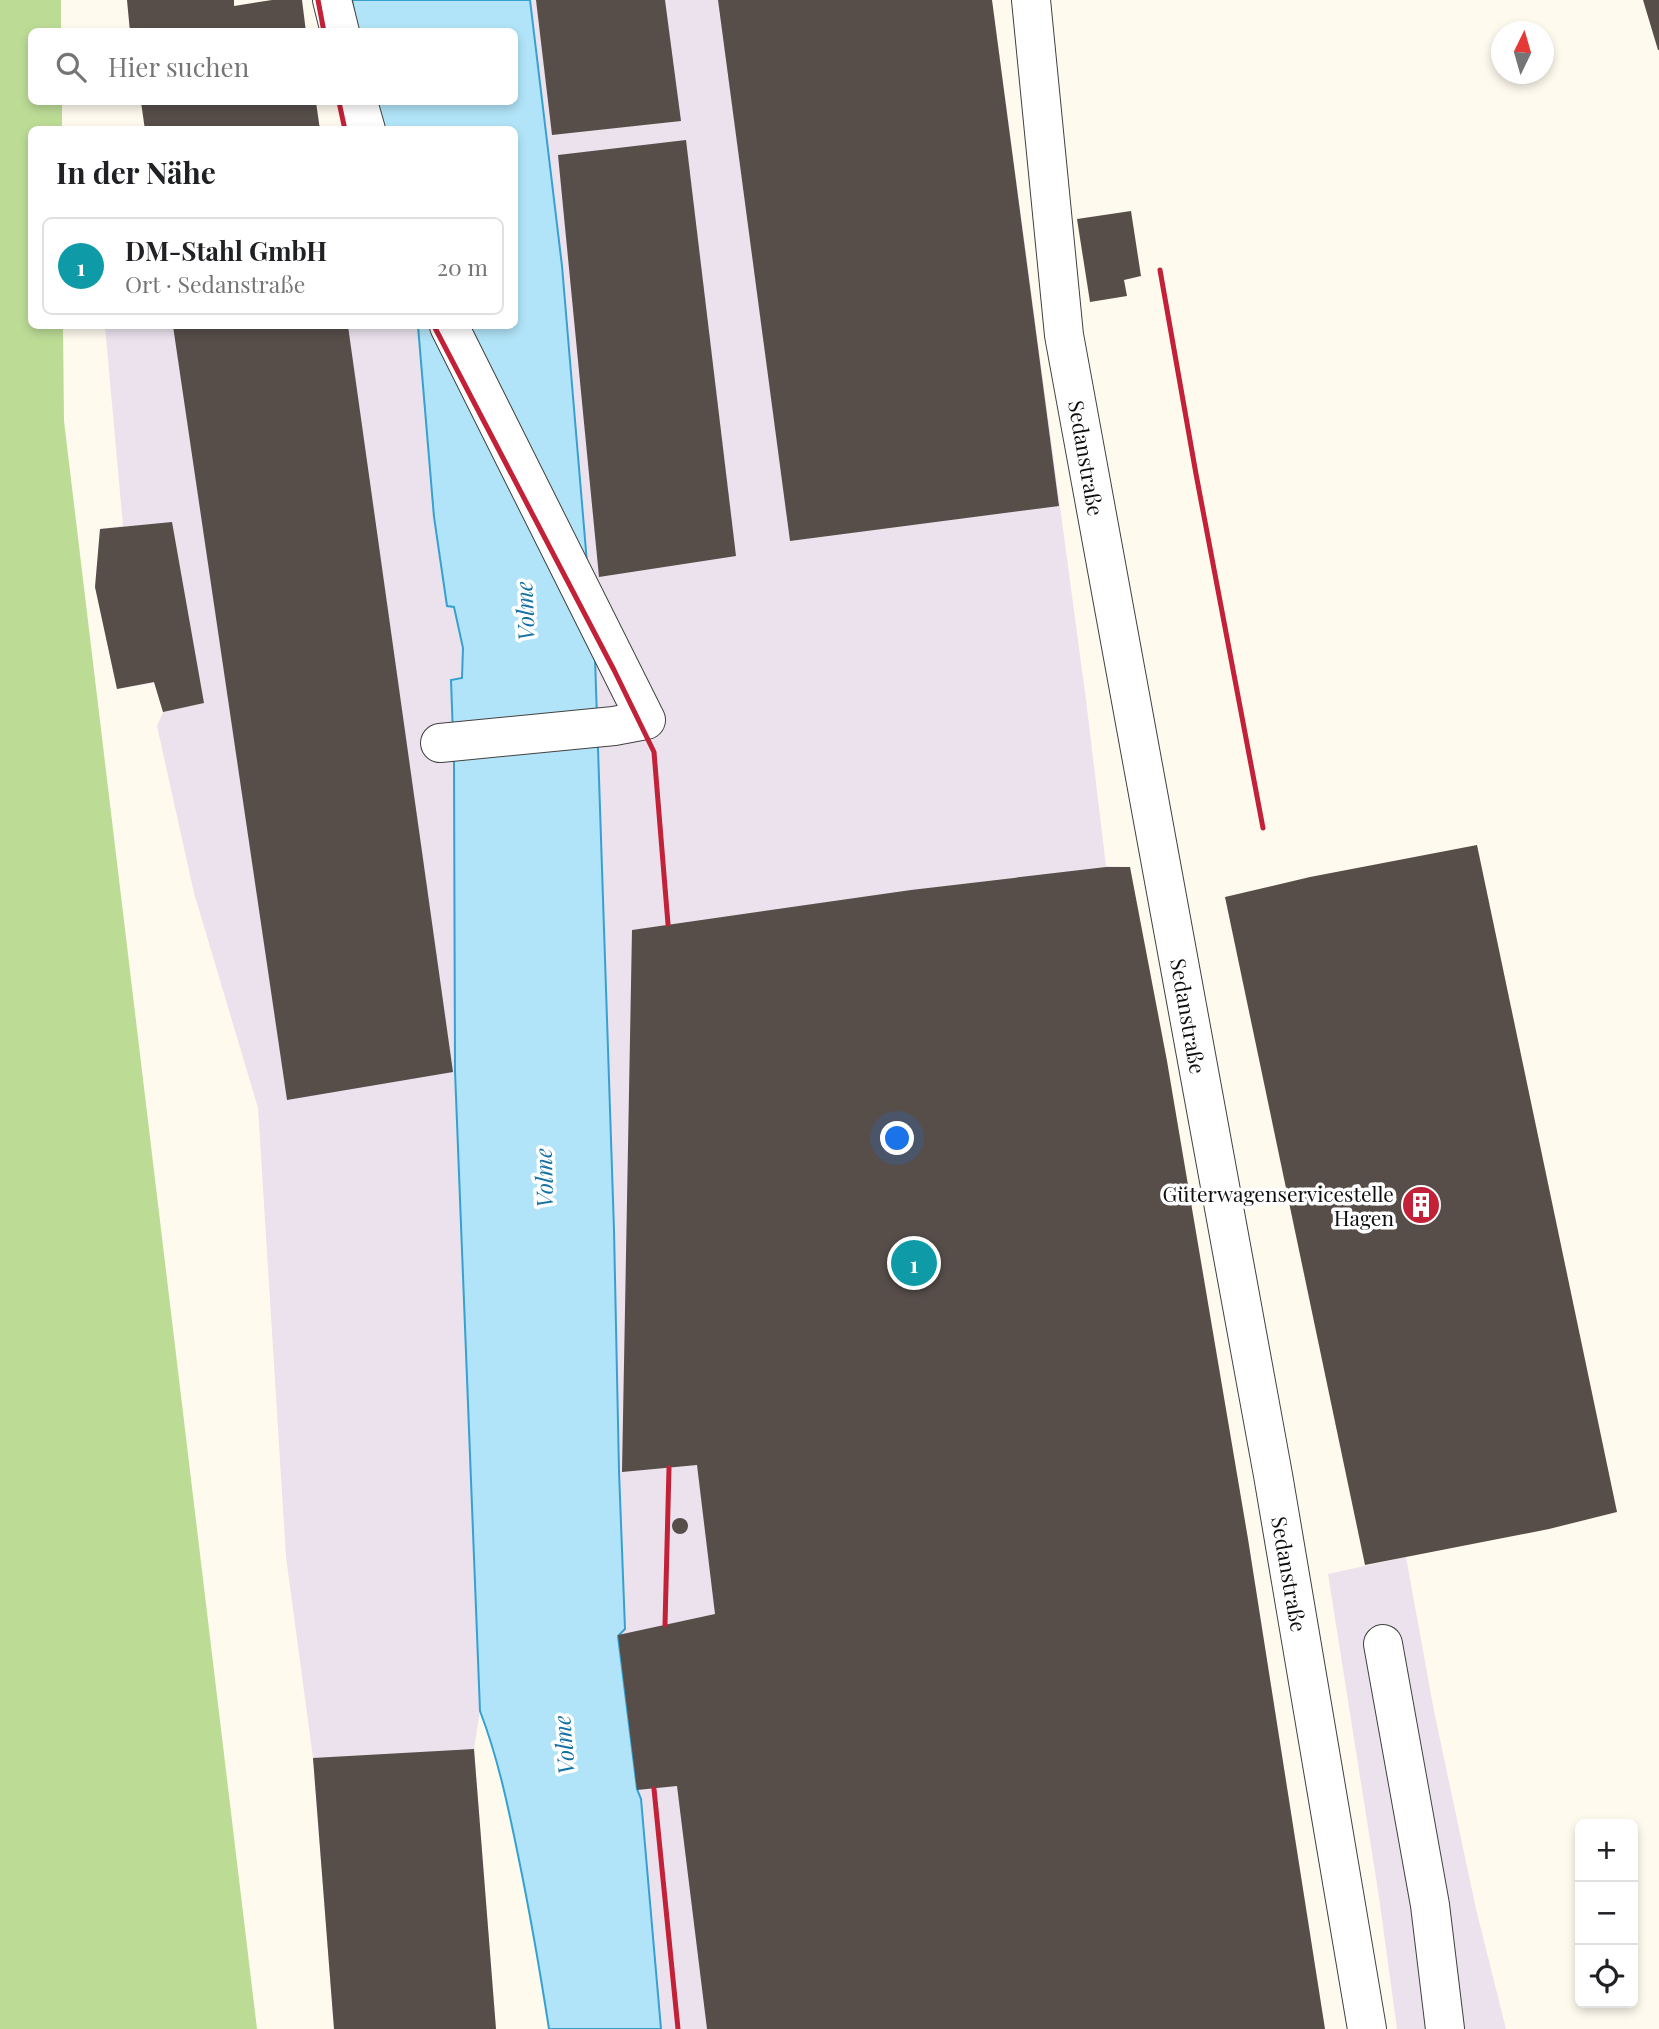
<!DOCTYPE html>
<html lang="de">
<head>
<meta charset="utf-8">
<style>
	body { margin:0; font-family:"Playfair Display",serif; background:#f6f6f6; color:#202124 }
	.controls { position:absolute; right:21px; bottom:21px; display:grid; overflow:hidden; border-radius:10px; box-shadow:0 4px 10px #0003 }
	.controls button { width:63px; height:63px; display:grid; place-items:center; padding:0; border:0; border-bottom:2px solid #e0e0e0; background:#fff; color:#202124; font:35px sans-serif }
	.compass { position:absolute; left:1491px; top:21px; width:63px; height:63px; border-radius:50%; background:#fff; box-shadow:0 4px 10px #0003; rotate:5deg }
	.you { position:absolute; left:898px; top:1139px; width:24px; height:24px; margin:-18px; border:5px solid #fff; border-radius:50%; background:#1a73e8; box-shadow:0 0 0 10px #1a73e833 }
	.badge { display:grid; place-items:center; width:46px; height:46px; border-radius:50%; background:#c22137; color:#fff; font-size:23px; font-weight:700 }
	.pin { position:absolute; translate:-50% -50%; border:4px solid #fff; box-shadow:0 2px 7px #0006 }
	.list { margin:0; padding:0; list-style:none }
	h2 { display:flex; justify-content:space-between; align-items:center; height:91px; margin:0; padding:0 28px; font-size:30px }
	h2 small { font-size:23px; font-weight:400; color:#757577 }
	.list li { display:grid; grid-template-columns:46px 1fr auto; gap:21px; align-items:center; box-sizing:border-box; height:98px; margin:0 14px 14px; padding:0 14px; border:2px solid #e0e0e0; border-radius:10px }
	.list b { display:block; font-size:26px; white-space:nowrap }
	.list p { margin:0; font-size:23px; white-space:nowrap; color:#757577 }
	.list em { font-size:23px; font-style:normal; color:#757577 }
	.icon { flex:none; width:38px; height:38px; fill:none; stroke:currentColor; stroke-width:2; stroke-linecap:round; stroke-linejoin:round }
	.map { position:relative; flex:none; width:1659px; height:2029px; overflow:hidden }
	.search { position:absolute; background:#fff; box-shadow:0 4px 10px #0003; left:28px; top:28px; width:490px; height:77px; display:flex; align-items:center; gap:18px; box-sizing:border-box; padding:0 24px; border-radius:10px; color:#757577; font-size:26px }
	.panel { position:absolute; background:#fff; box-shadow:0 4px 10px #0003; left:28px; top:126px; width:490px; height:203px; border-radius:10px }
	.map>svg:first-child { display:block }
	.industrial { fill:#ebe2ed }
	.forest { fill:#bcdc96 }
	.water { fill:#b1e4f8; stroke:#36a1d1; stroke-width:2 }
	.building { fill:#574e4a }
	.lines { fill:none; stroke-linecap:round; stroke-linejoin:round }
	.minor-casing { stroke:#414141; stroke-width:40 }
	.minor { stroke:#fff; stroke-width:38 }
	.rail { stroke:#c22137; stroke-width:5 }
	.labels { text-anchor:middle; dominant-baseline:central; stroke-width:7; stroke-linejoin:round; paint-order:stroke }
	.street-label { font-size:21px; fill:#0e0e0e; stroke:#fff }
	.poi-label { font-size:21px; fill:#0e0e0e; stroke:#fff; text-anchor:end }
	.water-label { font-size:23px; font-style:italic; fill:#1371a4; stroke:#fff }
</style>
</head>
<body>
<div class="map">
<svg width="1659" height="2029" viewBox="0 0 1659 2029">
	<rect width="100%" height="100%" fill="#fffaee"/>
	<g class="industrial">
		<path d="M530,0H992L1086,700L1106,866L1130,867L1248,1539L1325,2029H661L641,1799L637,1790L618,1635L625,1628L619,1471L614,1230L595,658L562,266Z"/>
		<path d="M105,326H418L447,606L454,607L463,648L462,678L451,680L454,764L455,1071L480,1711L474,1749L496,2029H334L313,1758L286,1557L258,1108L194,893L157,726L163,712L154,683L117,689L95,587L100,529L123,526Z"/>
		<path d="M1406,1557L1434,1711L1476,1909L1506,2029H1397L1379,1897L1328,1574Z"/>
	</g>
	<path class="forest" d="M0,0H61V31L32,32V102H62V129L32,130V326H63L64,421L257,2029H0Z"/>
	<path class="water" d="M352,0H530L562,266L595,658L614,1230L619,1471L625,1629L618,1636L637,1789L641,1799L661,2029H549C540,1971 530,1913 518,1855C508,1806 498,1758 480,1711L455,1071L454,764L451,680L462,678L463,648L454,607L447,606L434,517L418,326H514V130L377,129L372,102H514V32L358,31Z"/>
	<g class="building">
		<path d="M127,0H234V6L272,0H302L306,32H130Z"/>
		<path d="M536,0H665L681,121L552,135Z"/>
		<path d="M718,0H992L1059,506L790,541Z"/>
		<path d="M1643,0H1659V50H1658Z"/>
		<path d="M141,102H316L320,130H145Z"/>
		<path d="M686,140L736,556L599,577L558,155Z"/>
		<path d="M1131,211L1141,276L1124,280L1127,296L1090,302L1077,219Z"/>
		<path d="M173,326H348L453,1072L287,1100Z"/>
		<path d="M172,522L204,703L163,712L154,682L117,689L95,587L100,529Z"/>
		<path d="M1477,845L1617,1512L1549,1529L1365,1565L1225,897L1310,877Z"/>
		<path d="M1106,867H1130L1167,1061L1248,1539L1325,2029H707L677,1786L637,1790L618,1635L715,1614L697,1465L622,1472L632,930L911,890Z"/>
		<circle cx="680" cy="1526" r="8"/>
		<path d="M474,1749L496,2029H334L313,1758Z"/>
	</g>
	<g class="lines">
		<defs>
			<g id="minor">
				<path d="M332,0L340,32"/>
				<path d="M1031,0L1064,335L1273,1475L1367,2029"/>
				<path d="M358,102L366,130"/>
				<path d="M440,743L614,726L646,720L449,326"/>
				<path d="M1383,1644L1430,1905L1445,2029"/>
			</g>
		</defs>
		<use href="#minor" class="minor-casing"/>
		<use href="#minor" class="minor"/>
		<g class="rail">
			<path d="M318,0L324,32"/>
			<path d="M339,102L345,130"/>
			<path d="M1160,270L1196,474L1263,828"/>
			<path d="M434,326L614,670L654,752L668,924"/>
			<path d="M665,1625L669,1468"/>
			<path d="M654,1789L678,2029"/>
		</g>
	</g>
	<defs>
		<symbol id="building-disc" viewBox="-11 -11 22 22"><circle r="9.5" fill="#c22137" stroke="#fff"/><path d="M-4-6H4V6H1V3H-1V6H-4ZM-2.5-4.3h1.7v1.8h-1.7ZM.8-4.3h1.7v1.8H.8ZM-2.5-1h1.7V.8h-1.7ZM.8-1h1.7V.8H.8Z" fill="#fff"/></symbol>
	</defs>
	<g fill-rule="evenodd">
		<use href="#building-disc" x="1399" y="1183" width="44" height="44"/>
	</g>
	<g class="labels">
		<g class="street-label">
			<text transform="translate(1087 458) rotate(80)">Sedanstraße</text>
			<text transform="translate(1189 1016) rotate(80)">Sedanstraße</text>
			<text transform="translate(1290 1574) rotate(80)">Sedanstraße</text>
		</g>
		<g class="poi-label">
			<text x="1394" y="1193">Güterwagenservicestelle<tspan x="1394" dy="24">Hagen</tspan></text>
		</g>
		<g class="water-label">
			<text transform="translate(524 611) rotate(-93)">Volme</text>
			<text transform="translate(543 1178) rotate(-92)">Volme</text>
			<text transform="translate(563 1745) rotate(-95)">Volme</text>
		</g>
	</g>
</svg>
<div class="controls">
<button>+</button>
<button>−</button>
<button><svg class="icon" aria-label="locate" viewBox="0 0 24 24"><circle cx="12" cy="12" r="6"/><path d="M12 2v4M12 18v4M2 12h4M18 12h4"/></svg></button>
</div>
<svg class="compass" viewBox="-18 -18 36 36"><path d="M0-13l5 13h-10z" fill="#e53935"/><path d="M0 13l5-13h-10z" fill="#757577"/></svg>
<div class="you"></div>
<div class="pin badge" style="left:914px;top:1263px;background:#0f9aa8">1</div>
<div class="search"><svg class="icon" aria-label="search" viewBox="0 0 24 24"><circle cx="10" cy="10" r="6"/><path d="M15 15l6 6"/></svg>Hier suchen</div>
<section class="panel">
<h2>In der Nähe<small></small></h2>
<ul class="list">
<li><span class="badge" style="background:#0f9aa8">1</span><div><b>DM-Stahl GmbH</b><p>Ort · Sedanstraße</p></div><em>20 m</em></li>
</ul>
</section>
</div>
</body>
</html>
